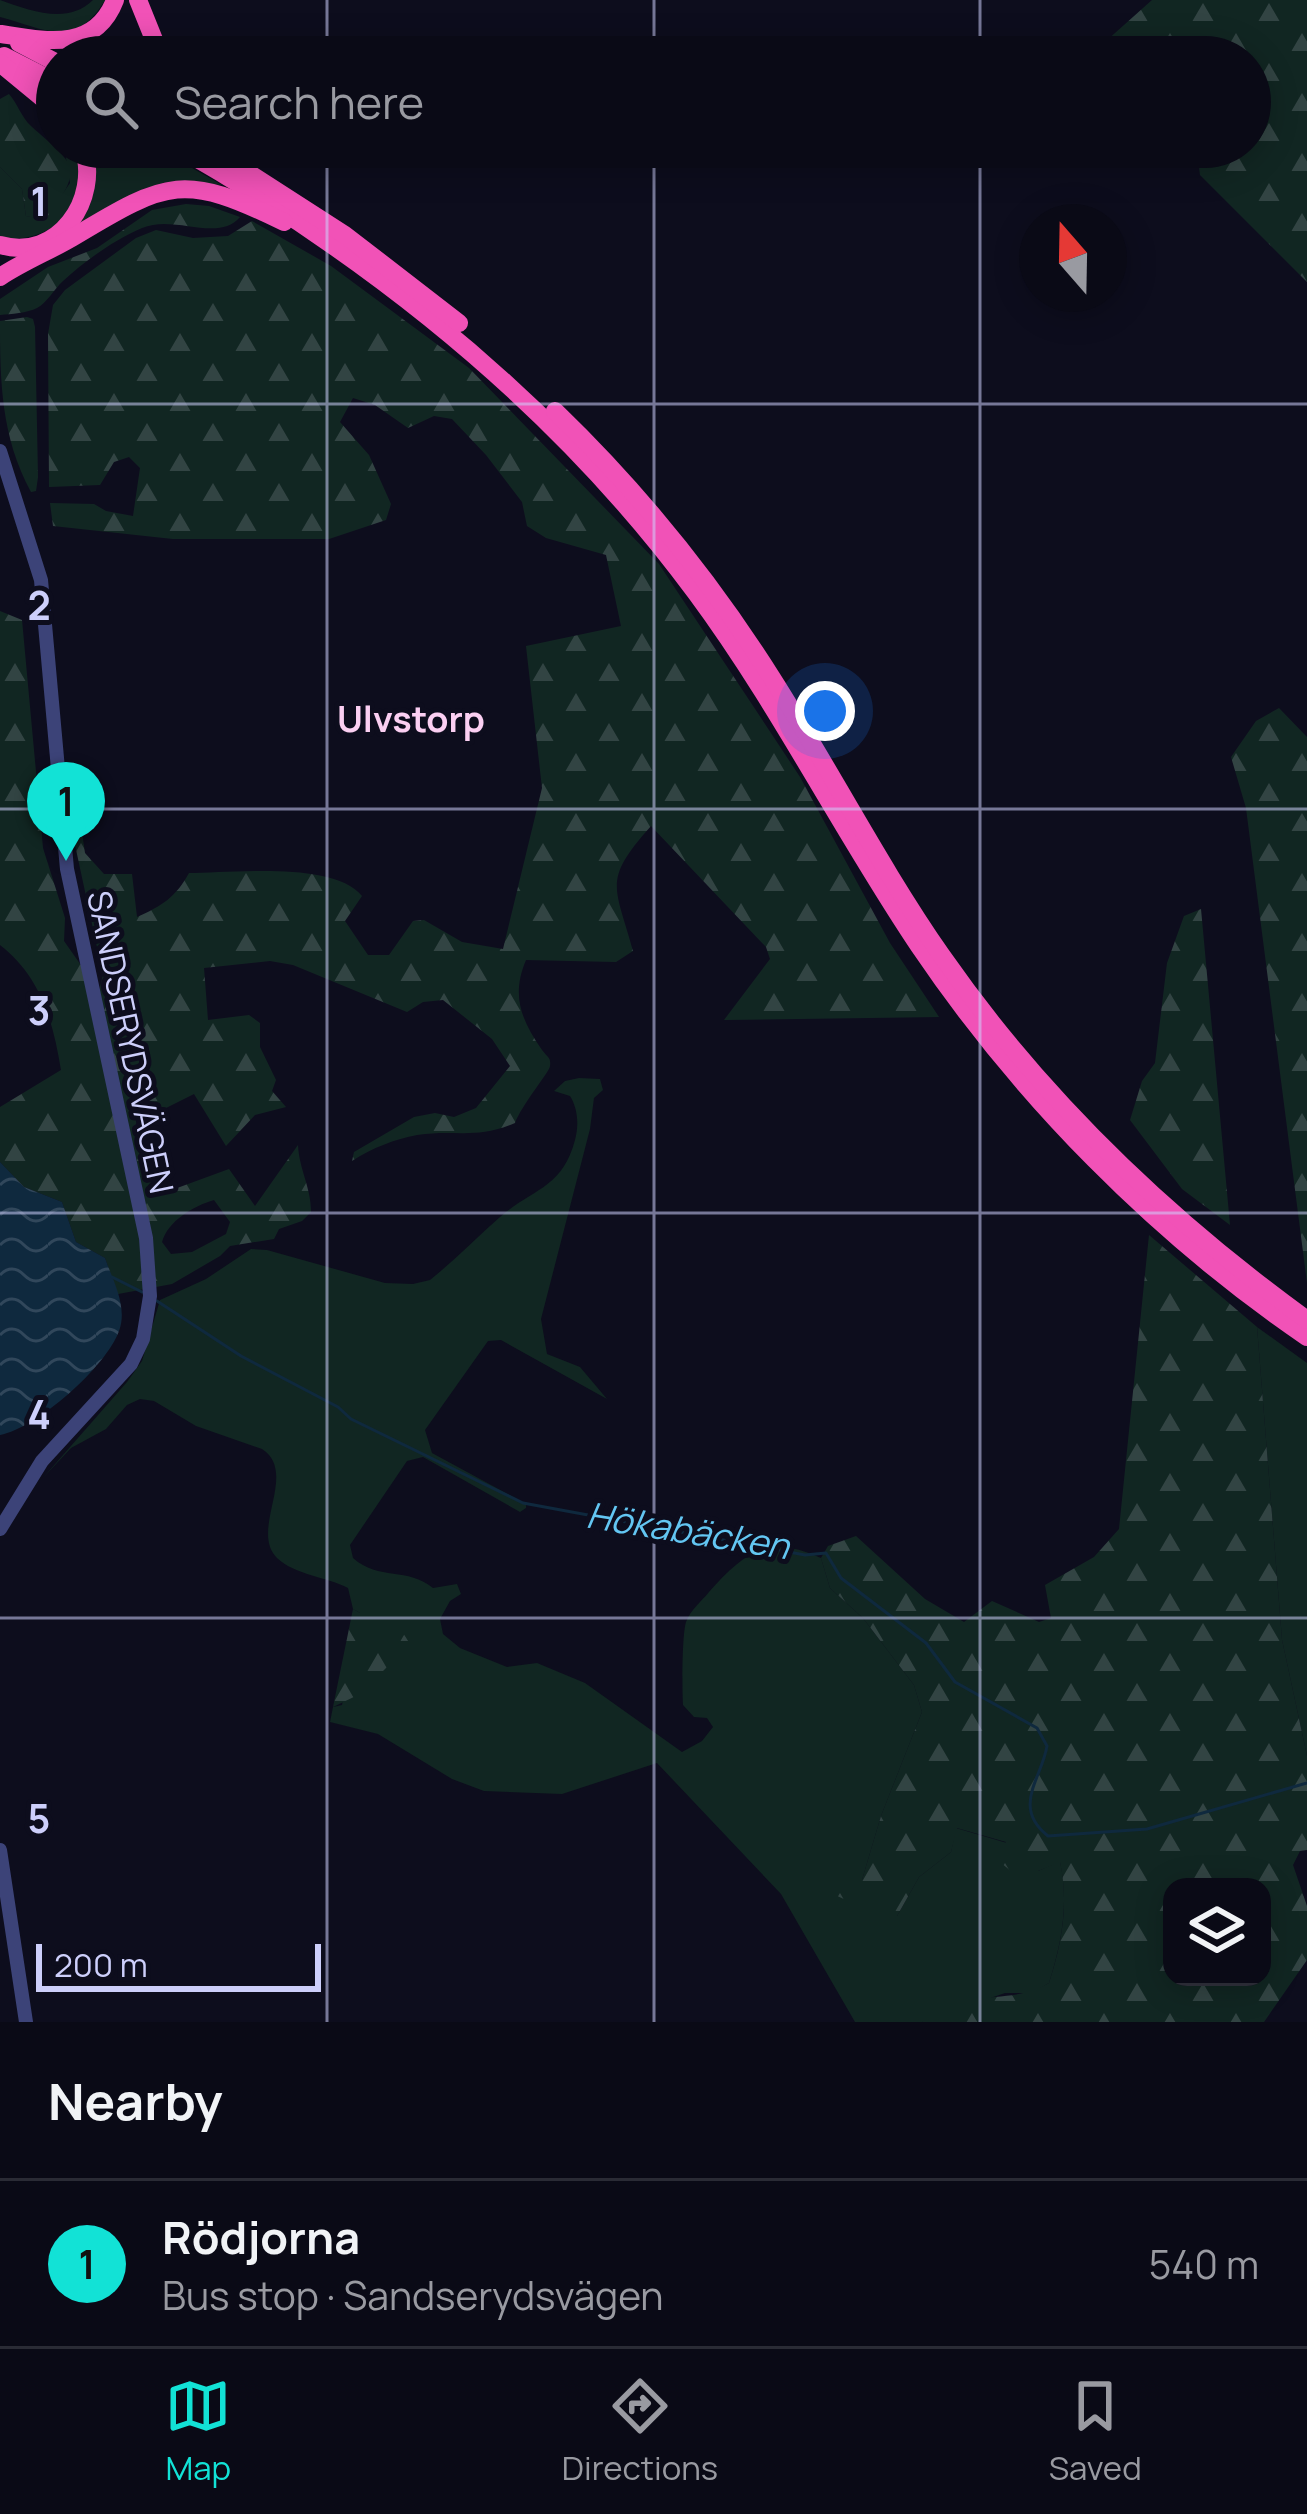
<!DOCTYPE html>
<html lang="en">
<head>
<meta charset="utf-8">
<style>
	body { margin:0; font-family:Manrope,sans-serif; background:#13131f; color:#f1f3f6 }
	.controls { position:absolute; right:36px; bottom:36px; display:grid; overflow:hidden; border-radius:24px; box-shadow:0 6px 30px #0003 }
	.controls button { width:108px; height:108px; display:grid; place-items:center; padding:0; border:0; border-bottom:3px solid #2a2b35; background:#0a0a16; color:#f1f3f6; font:60px sans-serif }
	.compass { position:absolute; left:1019px; top:204px; width:108px; height:108px; border-radius:50%; background:#0a0a16; box-shadow:0 6px 30px #0003; rotate:340deg }
	.scale { position:absolute; left:36px; bottom:30px; width:285px; box-sizing:border-box; padding-left:12px; border:6px solid #cdcffb; border-top:0; font-size:33px; line-height:42px; white-space:nowrap; color:#cdcffb; -webkit-text-stroke:9px #0d0d1d; paint-order:stroke }
	.you { position:absolute; left:825px; top:711px; width:42px; height:42px; margin:-30px; border:9px solid #fff; border-radius:50%; background:#1a73e8; box-shadow:0 0 0 18px #1a73e833 }
	.badge { display:grid; place-items:center; width:78px; height:78px; border-radius:50%; background:#12e2d6; color:#111; font-size:39px; font-weight:700 }
	.pin { position:absolute; translate:-50% -99px; filter:drop-shadow(0 3px 6px #0008) }
	.pin::after { content:''; position:absolute; top:63px; width:42px; height:36px; background:inherit; clip-path:polygon(0 0,100% 0,50% 100%) }
	.list { margin:0; padding:0; list-style:none }
	h2 { display:flex; justify-content:space-between; align-items:center; height:156px; margin:0; padding:0 48px; font-size:51px }
	h2 small { font-size:39px; font-weight:400; color:#999aa1 }
	.list li { display:grid; grid-template-columns:78px 1fr auto; gap:36px; align-items:center; box-sizing:border-box; height:168px; padding:0 48px; border-top:3px solid #2a2b35 }
	.list b { display:block; font-size:45px; white-space:nowrap }
	.list p { margin:0; font-size:39px; white-space:nowrap; color:#999aa1 }
	.list em { font-size:39px; font-style:normal; color:#999aa1 }
	.icon { flex:none; width:66px; height:66px; fill:none; stroke:currentColor; stroke-width:2; stroke-linecap:round; stroke-linejoin:round }
	.map { position:relative; flex:none; width:1307px; height:2022px; overflow:hidden }
	.search { position:absolute; background:#0a0a16; box-shadow:0 6px 30px #0003; left:36px; right:36px; top:36px; height:132px; display:flex; align-items:center; gap:30px; box-sizing:border-box; padding:0 42px; border-radius:66px; color:#999aa1; font-size:45px }
	.sheet { height:324px; background:#0a0a16 }
	nav { display:flex; justify-content:space-around; align-items:center; box-sizing:border-box; height:168px; border-top:3px solid #2a2b35; background:#0a0a16; font-size:33px; color:#999aa1 }
	nav a { display:grid; justify-items:center; gap:6px }
	nav .on { color:#12e2d6 }
	.map>svg:first-child { display:block }
	.green { fill:#112622 }
	.forest { fill:url(#forest-firs); fill-rule:evenodd }
	.water { fill:url(#water-waves) }
	.lines { fill:none; stroke-linecap:round; stroke-linejoin:round }
	.stream { stroke:#0f293e; stroke-width:3 }
	.minor { stroke:#3c4378; stroke-width:14 }
	.highway { stroke:#f152b7; stroke-width:18 }
	.grid { fill:none; stroke:#cdcffb; stroke-width:3; stroke-opacity:0.55 }
	.labels { text-anchor:middle; dominant-baseline:central; stroke-width:10; stroke-linejoin:round; paint-order:stroke }
	.street-label { font-size:33px; fill:#cdcffb; stroke:#0d0d1d }
	.neighbourhood-label { font-size:36px; font-weight:bold; fill:#fbcff2; stroke:#0d0d1d }
	.water-label { font-size:36px; font-style:italic; fill:#63c6f2; stroke:#0d0d1d }
	.grid-label { font-size:39px; text-anchor:middle; font-weight:bold; fill:#cdcffb; stroke:#0d0d1d; stroke-width:10; stroke-linejoin:round; paint-order:stroke }
</style>
</head>
<body>
<div class="map">
<svg width="1307" height="2022" viewBox="0 0 1307 2022">
	<defs>
		<pattern id="forest-firs" width="22" height="20" patternUnits="userSpaceOnUse" patternTransform="scale(3)"><rect width="22" height="20" fill="#112622"/><path d="M5 1l3.5 6h-7zM16 11l3.5 6h-7z" fill="#324443"/></pattern>
		<pattern id="water-waves" width="16" height="10" patternUnits="userSpaceOnUse" patternTransform="scale(3)"><rect width="16" height="10" fill="#0f293e"/><path d="M0 5q4-4 8 0t8 0" fill="none" stroke="#31475b"/></pattern>
	</defs>
	<rect width="100%" height="100%" fill="#0d0d1d"/>
	<g class="green">
		<path d="M0,0C31,11 68,25 93,0H105C75,51 43,28 0,17Z"/>
		<path d="M58,147H77C78,159 81,174 79,186C74,225 34,243 0,238V167L22,189L26,216L45,219L70,183L65,152Z"/>
		<path d="M88,147H155L222,185L166,182L143,189L77,227C97,203 98,175 88,147Z"/>
		<path d="M579,1078L600,1079L603,1090L594,1098L590,1129L541,1319L547,1354L580,1367L607,1399L501,1340L488,1341L425,1430L432,1453L526,1504V1508L520,1512L423,1457L407,1461L350,1545L353,1558C379,1581 408,1567 433,1588L457,1584L461,1594L450,1601L440,1619L443,1634L460,1648L507,1667L537,1663L585,1683L682,1752L702,1741L713,1727L707,1718L694,1717L683,1705C682,1688 682,1635 686,1622C691,1609 701,1602 709,1592C743,1554 768,1533 821,1558L830,1588L863,1618L914,1685L922,1712L881,1816L862,1880L897,1916L919,1877L951,1852L956,1828L1007,1843L1038,1871L1060,1861C1069,1903 1062,1942 1049,1983L1032,1993H1005L922,2022H855L781,1894L657,1763L562,1794L484,1791L452,1779L378,1734L330,1722L333,1707L342,1705L360,1613L353,1609L348,1588C327,1577 295,1575 277,1558C249,1530 299,1473 262,1449L196,1426L154,1401L140,1399L127,1405L106,1429L71,1448L42,1479L127,1382L142,1361L160,1300L206,1279L251,1249L267,1250L385,1283L413,1284L430,1280C455,1260 476,1238 500,1217C533,1188 562,1189 575,1140C579,1125 578,1109 570,1096L554,1091L565,1081Z"/>
		<path d="M1257,1327L1307,1363V1756L1282,1640Z"/>
	</g>
	<g class="forest">
		<path d="M1152,0H1307V282L1200,175L1197,152L1192,147H1250V57H1100L1096,50Z"/>
		<path d="M9,94C18,104 21,117 31,126C75,166 86,166 45,220L26,216L22,189L0,167V99Z"/>
		<path d="M186,204L209,206L240,217C218,243 174,214 142,228C114,240 86,260 63,281C54,289 47,303 37,308C27,313 11,314 0,315V299L48,267L97,248L152,210Z"/>
		<path d="M252,221L331,266L469,368L659,564L800,777L890,943L939,1017L724,1020L770,959L766,947L651,826C602,881 615,885 633,951L616,962L526,960C511,995 521,1020 542,1050C548,1058 551,1057 550,1066C550,1071 521,1106 515,1123C475,1140 455,1129 417,1135C395,1139 372,1148 352,1161L354,1152L414,1117L435,1113L454,1117L476,1108L510,1066L492,1039L443,1000L423,1002L407,1012L293,965L270,961L204,968L208,1020L249,1015L260,1023V1047L276,1080L272,1091L286,1107L255,1115L226,1146L194,1094L136,1123L169,1191L229,1169L255,1206L298,1145C299,1169 311,1187 311,1212L302,1221L279,1229L274,1239L230,1246L220,1256L172,1284L118,1294L105,1258L76,1242L62,1202L24,1187L0,1162V1107L61,1070C53,1021 41,977 0,945V611L22,620L43,848L65,918L64,941L99,991L103,975L66,803L72,801L78,805L85,853L104,874H132L137,917C162,906 176,897 189,873C232,873 334,861 362,896L345,921L368,955H389L413,921L424,920L462,942L503,949L542,788L526,646L621,626L606,555L546,538L527,526L522,502L486,455L452,419L434,416L408,428L375,405L353,398L340,422L369,455L391,504L386,520L329,539H173L53,526L50,503L94,504L106,511L133,516L140,468L129,457L114,462L100,485L49,487L48,334L53,305L65,290L136,238L156,230L193,238L228,236ZM214,1200L230,1222L226,1234L192,1252L171,1254L162,1242C168,1221 193,1206 214,1200Z"/>
		<path d="M27,317L33,319L35,327L38,477L36,491L31,492C1,437 0,382 0,321Z"/>
		<path d="M1279,708L1307,737V1283L1246,808L1231,757L1256,721Z"/>
		<path d="M1201,909L1230,1225L1182,1189L1130,1120L1142,1081L1155,1063L1167,963L1184,916Z"/>
		<path d="M1149,1235L1257,1327L1282,1640L1307,1756V1850L1300,1851L1293,1865L1307,1906V1960L1264,2022H922C969,1985 1009,2007 1049,1983C1062,1943 1069,1904 1060,1862L1038,1871L1012,1872L1000,1862L999,1852L1006,1842L957,1828L951,1852L919,1877L897,1916L874,1913L820,1888L817,1871L862,1880L881,1816L922,1712L914,1685L863,1618L830,1588L821,1558L828,1546L856,1536L925,1599L964,1622L992,1601L1039,1622L1051,1618L1045,1585L1094,1557L1119,1529ZM1172,1887H1262V1977H1172Z"/>
		<path d="M353,1609L360,1613L391,1614L410,1644L360,1694L333,1707Z"/>
	</g>
	<path class="water" d="M0,1162L24,1187L62,1202L76,1242L105,1258C113,1281 128,1307 119,1331C106,1367 37,1428 0,1435Z"/>
	<g class="lines">
		<g class="stream">
			<path d="M112,1277L142,1292"/>
			<path d="M157,1301L241,1356L338,1407L351,1419L523,1503L805,1555L826,1553L841,1578L926,1643L955,1682L1037,1728L1047,1746C1042,1778 1011,1807 1048,1836L1147,1829L1307,1783"/>
		</g>
		<g class="minor">
			<path d="M0,451L41,580L67,869L146,1238L150,1296L143,1339L131,1364L42,1461L0,1529"/>
			<path d="M0,1850L26,2022"/>
		</g>
		<g class="highway">
			<path d="M138,0L161,57"/>
			<path d="M1,34C46,41 95,52 115,0"/>
			<path d="M19,43L57,63"/>
			<path d="M4,56L57,83"/>
			<path d="M0,63L57,110"/>
			<path d="M177,147C378,262 558,406 696,593C779,705 841,830 919,946C1021,1097 1156,1234 1307,1337"/>
			<path d="M208,147L345,235L459,323"/>
			<path d="M0,245C58,262 101,199 83,147"/>
			<path d="M0,277C24,261 50,251 75,236C168,180 184,173 284,222"/>
			<path d="M555,411C638,491 710,580 772,678C830,769 880,867 942,956C1041,1098 1168,1219 1307,1320"/>
		</g>
	</g>
	<path class="grid" d="M327,0V57M654,0V57M980,0V57M327,147V2022M654,147V2022M980,147V2022M0,404H1307M0,809H1307M0,1213H1307M0,1618H1307"/>
	<g class="labels">
		<g class="street-label">
			<text transform="translate(131 1042) rotate(78)">SANDSERYDSVÄGEN</text>
		</g>
		<g class="neighbourhood-label">
			<text x="411" y="718">Ulvstorp</text>
		</g>
		<g class="water-label">
			<text transform="translate(688 1530) rotate(9)">Hökabäcken</text>
		</g>
	</g>
	<g class="grid-label">
		<text x="39" y="216">1</text>
		<text x="39" y="620">2</text>
		<text x="39" y="1025">3</text>
		<text x="39" y="1429">4</text>
		<text x="39" y="1833">5</text>
	</g>
</svg>
<div class="controls">
<button><svg class="icon" aria-label="layers" viewBox="0 0 24 24"><path d="M12 4l9 5-9 5-9-5zM3 14l9 5 9-5"/></svg></button>
</div>
<svg class="compass" viewBox="-18 -18 36 36"><path d="M0-13l5 13h-10z" fill="#e53935"/><path d="M0 13l5-13h-10z" fill="#999aa1"/></svg>
<div class="scale">200 m</div>
<div class="you"></div>
<div class="pin badge" style="left:66px;top:861px">1</div>
<div class="search"><svg class="icon" aria-label="search" viewBox="0 0 24 24"><circle cx="10" cy="10" r="6"/><path d="M15 15l6 6"/></svg>Search here</div>
</div>
<section class="sheet">
<h2>Nearby<small></small></h2>
<ul class="list">
<li><span class="badge">1</span><div><b>Rödjorna</b><p>Bus stop · Sandserydsvägen</p></div><em>540 m</em></li>
</ul>
</section>
<nav>
<a class="on"><svg class="icon" aria-label="map" viewBox="0 0 24 24"><path d="M3 6l6-2 6 2 6-2v14l-6 2-6-2-6 2zM9 4v14M15 6v14"/></svg>Map</a>
<a><svg class="icon" aria-label="directions" viewBox="0 0 24 24"><path d="M12 3l9 9-9 9-9-9zM9 14v-3h6M13 9l2 2-2 2"/></svg>Directions</a>
<a><svg class="icon" aria-label="saved" viewBox="0 0 24 24"><path d="M7 4h10v16l-5-4-5 4z"/></svg>Saved</a>
</nav>
</body>
</html>
